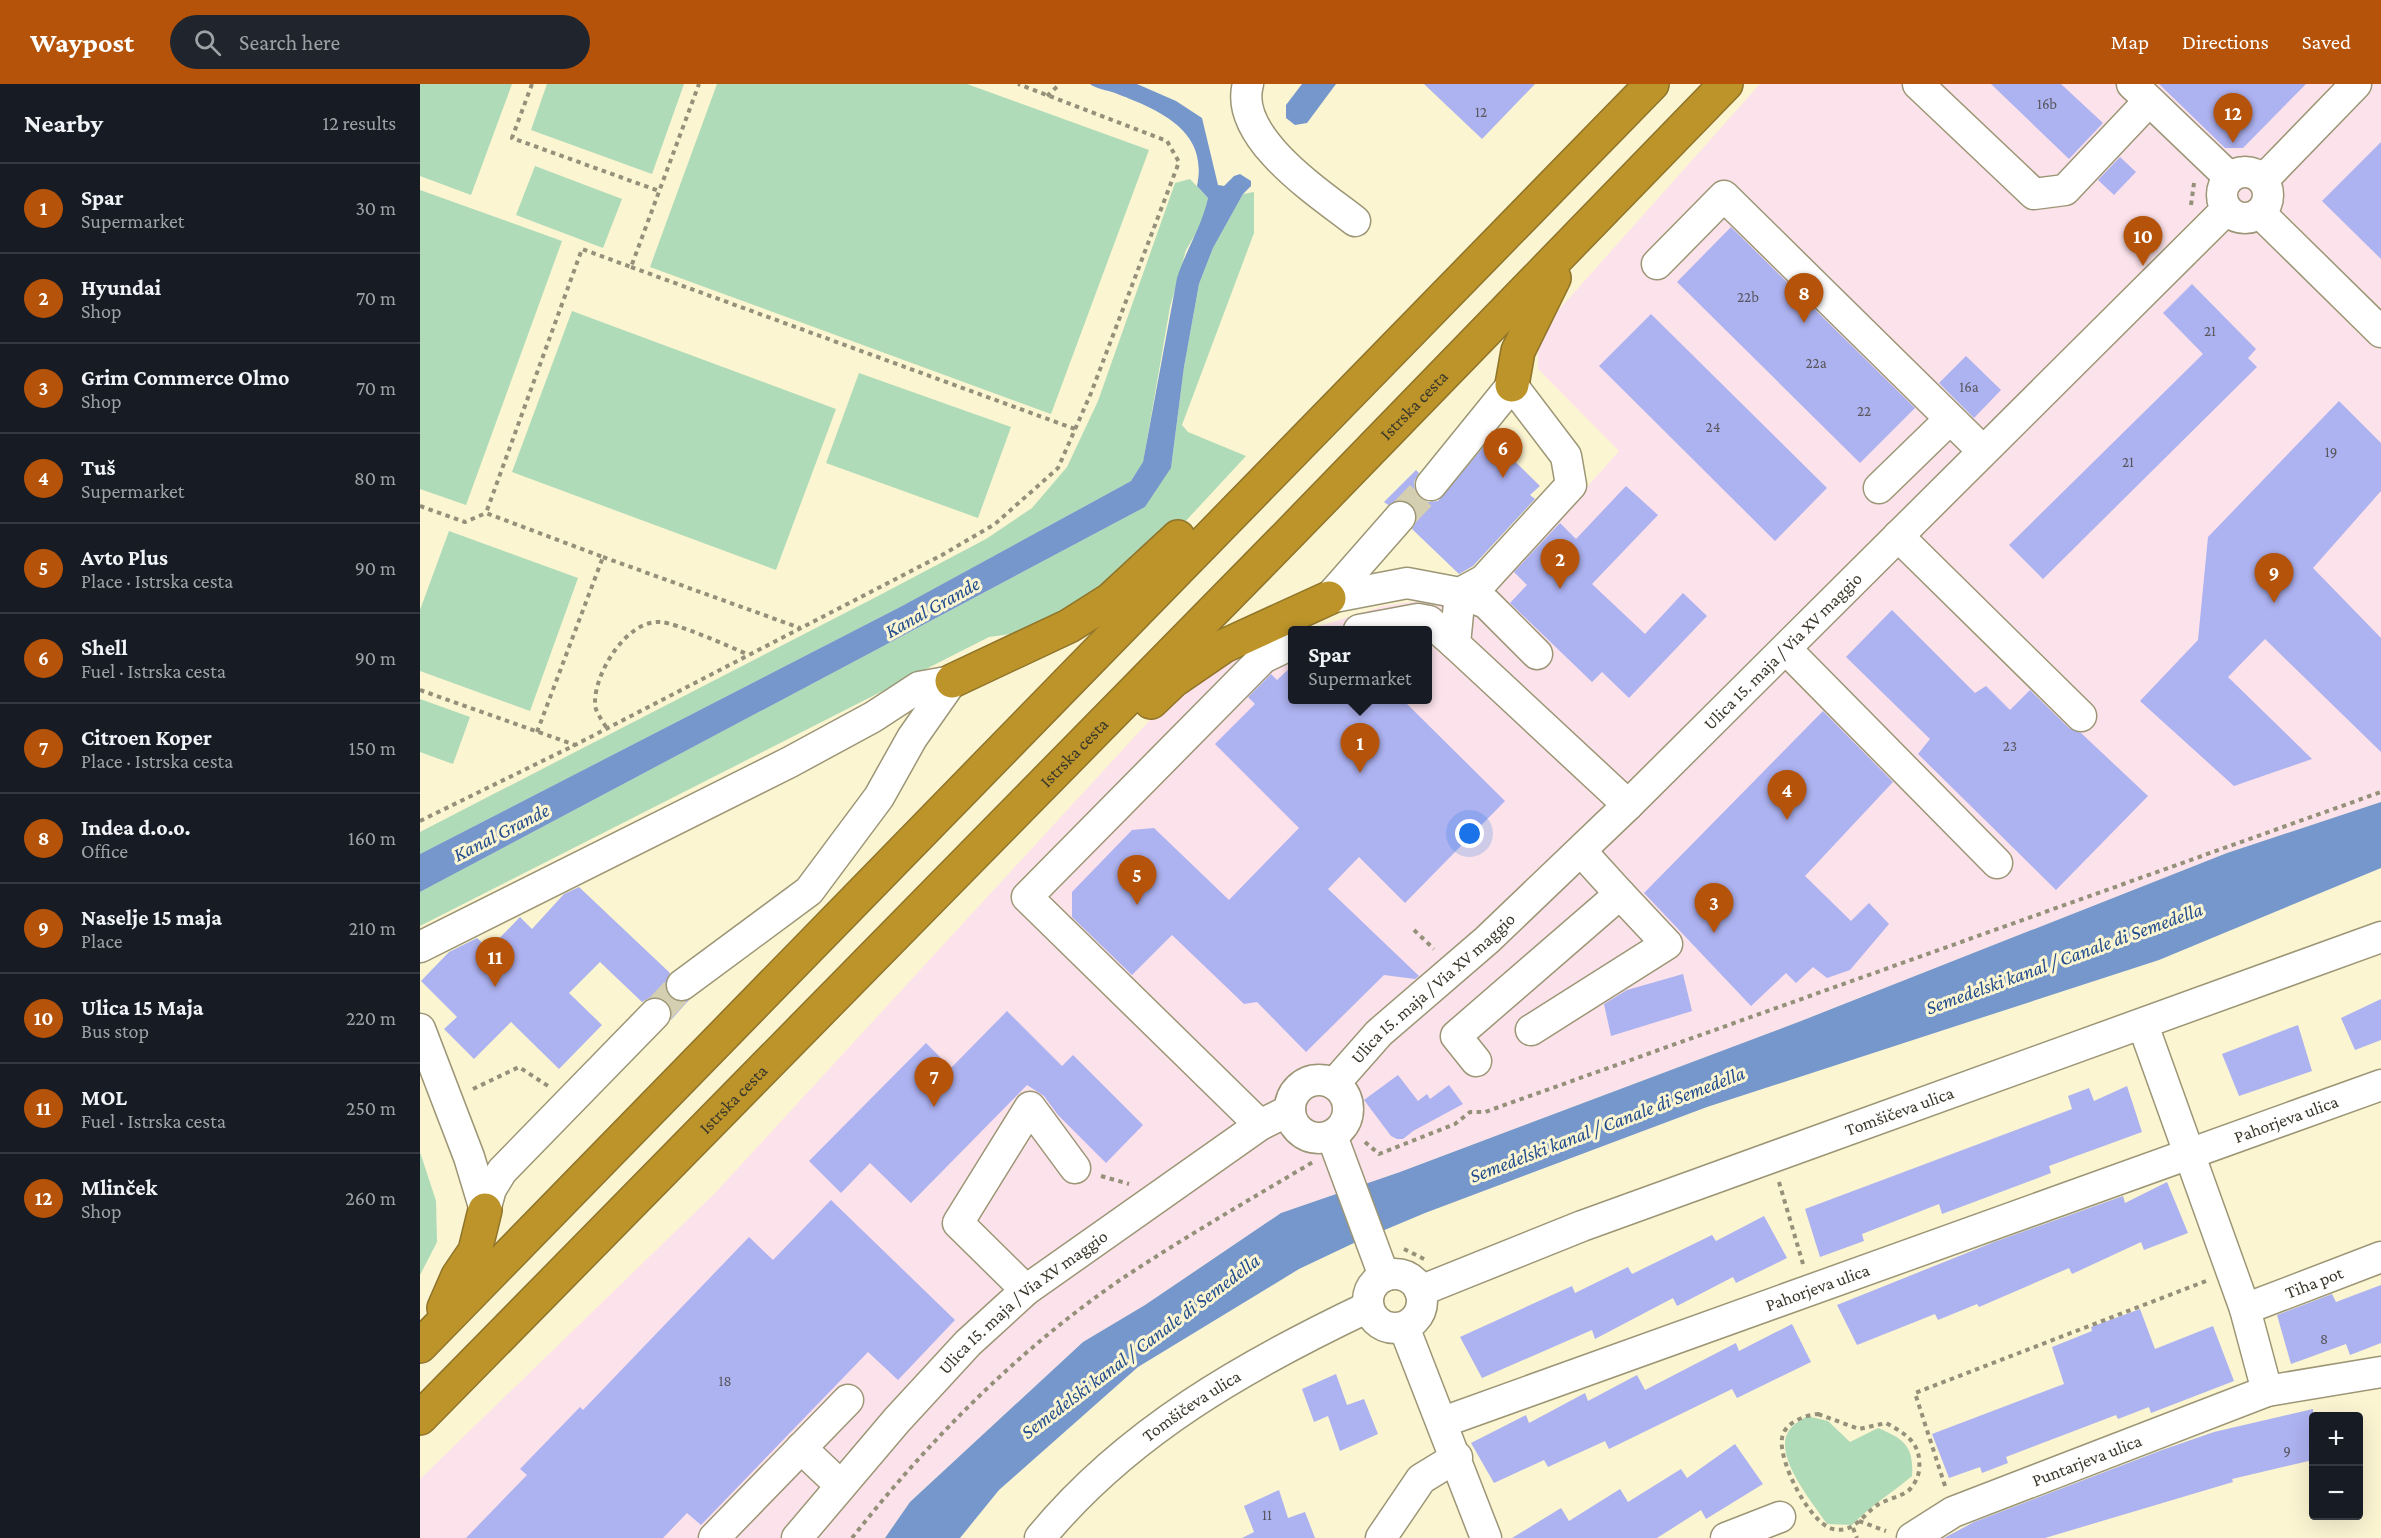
<!DOCTYPE html>
<html lang="en">
<head>
<meta charset="utf-8">
<style>
	body { margin:0; font-family:"Crimson Pro",serif; background:#20242c; color:#f1f3f6 }
	.controls { position:absolute; right:18px; bottom:18px; display:grid; overflow:hidden; border-radius:6px; box-shadow:0 6px 24px #0002 }
	.controls button { width:54px; height:54px; display:grid; place-items:center; padding:0; border:0; border-bottom:2px solid #363941; background:#171b24; color:#f1f3f6; font:30px sans-serif }
	.you { position:absolute; left:1050px; top:750px; width:21px; height:21px; margin:-15px; border:4px solid #fff; border-radius:50%; background:#1a73e8; box-shadow:0 0 0 9px #1a73e833 }
	.badge { display:grid; place-items:center; width:39px; height:39px; border-radius:50%; background:#b45309; color:#fff; font-size:20px; font-weight:700 }
	.pin { position:absolute; translate:-50% -50px; filter:drop-shadow(0 2px 3px #0008) }
	.pin::after { content:''; position:absolute; top:32px; width:21px; height:18px; background:inherit; clip-path:polygon(0 0,100% 0,50% 100%) }
	.popup { position:absolute; left:868px; top:542px; width:144px; height:78px; box-sizing:border-box; display:grid; place-content:center; border-radius:6px; background:#171b24; filter:drop-shadow(0 2px 4px #0005); font-size:20px; white-space:nowrap; color:#9ea1a6 }
	.popup b { font-size:22px; color:#f1f3f6 }
	.popup::after { content:''; position:absolute; left:50%; top:100%; margin-left:-12px; border:12px solid transparent; border-top-color:#171b24 }
	.list { margin:0; padding:0; list-style:none }
	h2 { display:flex; justify-content:space-between; align-items:center; height:78px; margin:0; padding:0 24px; font-size:26px }
	h2 small { font-size:20px; font-weight:400; color:#9ea1a6 }
	.list li { display:grid; grid-template-columns:39px 1fr auto; gap:18px; align-items:center; box-sizing:border-box; height:90px; padding:0 24px; border-top:2px solid #363941 }
	.list b { display:block; font-size:22px; white-space:nowrap }
	.list p { margin:0; font-size:20px; white-space:nowrap; color:#9ea1a6 }
	.list em { font-size:20px; font-style:normal; color:#9ea1a6 }
	.icon { flex:none; width:33px; height:33px; fill:none; stroke:currentColor; stroke-width:2; stroke-linecap:round; stroke-linejoin:round }
	.map { position:relative; flex:none; width:1961px; height:1454px; overflow:hidden }
	header { display:flex; align-items:center; gap:36px; box-sizing:border-box; height:84px; padding:0 30px; background:#b45309; color:#fff }
	header strong { font-size:28px }
	nav { display:flex; gap:33px; margin-inline-start:auto; font-size:21px }
	.search { width:420px; height:54px; background:#20242c; display:flex; align-items:center; gap:15px; box-sizing:border-box; padding:0 21px; border-radius:33px; color:#9ea1a6; font-size:22px }
	main { display:flex }
	aside { flex:1; background:#171b24 }
	.map>svg:first-child { display:block }
	.industrial { fill:#fce2ea }
	.green { fill:#afdbb8 }
	.water { fill:#7597cc }
	.building { fill:#adb2f0 }
	.lines { fill:none; stroke-linecap:round; stroke-linejoin:round }
	.minor-tunnel { stroke:#d5cfb1; stroke-width:30; stroke-dasharray:30 15; stroke-linecap:butt }
	.minor-casing { stroke:#9c9676; stroke-width:33 }
	.highway-casing { stroke:#8f742a; stroke-width:36 }
	.path { stroke:#949079; stroke-width:4; stroke-dasharray:4.5 4.5; stroke-linecap:butt }
	.minor { stroke:#fff; stroke-width:30 }
	.highway { stroke:#bc942a; stroke-width:33 }
	.labels { text-anchor:middle; dominant-baseline:central; stroke-width:6; stroke-linejoin:round; paint-order:stroke }
	.number-label { font-size:15px; fill:#58565c }
	.street-label { font-size:18px; fill:#3b382b; stroke:#fbf5d2 }
	.water-label { font-size:20px; font-style:italic; fill:#224c8d; stroke:#fbf5d2 }
</style>
</head>
<body>
<header>
<strong>Waypost</strong>
<div class="search"><svg class="icon" aria-label="search" viewBox="0 0 24 24"><circle cx="10" cy="10" r="6"/><path d="M15 15l6 6"/></svg>Search here</div>
<nav><a>Map</a><a>Directions</a><a>Saved</a></nav>
</header>
<main>
<aside>
<h2>Nearby<small>12 results</small></h2>
<ul class="list">
<li><span class="badge">1</span><div><b>Spar</b><p>Supermarket</p></div><em>30 m</em></li>
<li><span class="badge">2</span><div><b>Hyundai</b><p>Shop</p></div><em>70 m</em></li>
<li><span class="badge">3</span><div><b>Grim Commerce Olmo</b><p>Shop</p></div><em>70 m</em></li>
<li><span class="badge">4</span><div><b>Tuš</b><p>Supermarket</p></div><em>80 m</em></li>
<li><span class="badge">5</span><div><b>Avto Plus</b><p>Place · Istrska cesta</p></div><em>90 m</em></li>
<li><span class="badge">6</span><div><b>Shell</b><p>Fuel · Istrska cesta</p></div><em>90 m</em></li>
<li><span class="badge">7</span><div><b>Citroen Koper</b><p>Place · Istrska cesta</p></div><em>150 m</em></li>
<li><span class="badge">8</span><div><b>Indea d.o.o.</b><p>Office</p></div><em>160 m</em></li>
<li><span class="badge">9</span><div><b>Naselje 15 maja</b><p>Place</p></div><em>210 m</em></li>
<li><span class="badge">10</span><div><b>Ulica 15 Maja</b><p>Bus stop</p></div><em>220 m</em></li>
<li><span class="badge">11</span><div><b>MOL</b><p>Fuel · Istrska cesta</p></div><em>250 m</em></li>
<li><span class="badge">12</span><div><b>Mlinček</b><p>Shop</p></div><em>260 m</em></li>
</ul>
</aside>
<div class="map">
<svg width="1961" height="1454" viewBox="0 0 1961 1454">
	<rect width="100%" height="100%" fill="#fbf5d2"/>
	<path class="industrial" d="M1340,0H1961V718L1807,769L1381,937L980,1088L861,1129L725,1221L663,1258L490,1418L465,1454H0V1395L295,1109L730,636L787,586L872,551V616H1008V546H887L963,522L1005,516L1054,530L1199,367L1118,285V249Z"/>
	<g class="green">
		<path d="M0,0H92L51,111L0,92Z"/>
		<path d="M127,0H264L232,90L111,46Z"/>
		<path d="M297,0H547L729,66L631,330L230,183Z"/>
		<path d="M115,82L202,115L183,164L96,131Z"/>
		<path d="M770,95L788,114L782,139L766,166L750,223L723,379L711,397L482,522L0,770V748L458,512L566,455L612,424L647,383L678,317L755,99Z"/>
		<path d="M0,106L142,157L46,421L0,405Z"/>
		<path d="M834,108V149L762,341L768,348L826,372L737,468L613,547L569,553L0,842V808L725,423L751,384L764,283L779,200L793,164L823,110Z"/>
		<path d="M152,227L416,325L356,486L92,388Z"/>
		<path d="M439,289L591,343L558,434L406,379Z"/>
		<path d="M29,447L158,494L110,627L0,587V526Z"/>
		<path d="M0,615L50,633L33,680L0,668Z"/>
		<path d="M0,1068L16,1117L17,1158L0,1191Z"/>
		<path d="M1387,1332L1408,1337L1430,1358L1458,1344C1484,1355 1494,1362 1492,1392C1472,1409 1450,1422 1432,1441L1407,1440C1393,1419 1349,1368 1371,1344C1375,1339 1382,1336 1387,1332Z"/>
	</g>
	<g class="water">
		<path d="M670,0H717L756,17L782,34L798,101L804,102L814,92L820,90L831,97V102L823,110L793,164L779,200L764,283L751,384L725,423L0,808V770L482,522L711,397L723,378L757,194C766,166 782,142 788,114L777,102C789,46 739,26 695,9C687,6 676,5 670,0Z"/>
		<path d="M882,0H916L887,39L875,41L866,34V21Z"/>
		<path d="M1961,718V784L1739,876L1287,1023L1005,1129L936,1158L879,1185L718,1283L579,1406L540,1454H465L490,1418L663,1258L725,1221L861,1129L980,1088L1381,937L1807,769Z"/>
	</g>
	<g class="building">
		<path d="M1004,0H1115L1062,55Z"/>
		<path d="M1571,0H1641L1683,39L1649,75Z"/>
		<path d="M1739,0H1886L1823,64H1805Z"/>
		<path d="M1961,58V175L1902,117Z"/>
		<path d="M1700,73L1716,88L1694,111L1678,96Z"/>
		<path d="M1311,143L1495,324L1440,379L1257,198Z"/>
		<path d="M1772,200L1836,265L1828,274L1837,283L1623,495L1589,461L1783,270L1743,229Z"/>
		<path d="M1231,230L1407,404L1355,457L1179,282Z"/>
		<path d="M1546,272L1581,306L1554,334L1519,299Z"/>
		<path d="M1919,317L1961,359V407L1893,484L1961,554V668L1845,555L1808,593L1892,675L1814,702L1720,617L1778,556L1788,453Z"/>
		<path d="M1071,354L1120,402L1110,411L1115,415L1053,482L1039,490L992,445L997,436L992,420L983,416L968,421L964,418L996,386L999,389L994,398L995,408L1008,418L1018,417Z"/>
		<path d="M1206,402L1238,431L1172,500L1225,550L1263,509L1287,532L1209,614L1182,588L1172,598L1090,519L1107,501L1094,488L1140,439L1156,455Z"/>
		<path d="M1472,526L1555,609L1566,602L1590,626L1610,606L1649,644L1661,649L1728,712L1636,806L1498,670L1510,655L1426,573Z"/>
		<path d="M873,581V615H982L1085,717L985,819L939,773L908,805L999,892L995,895L964,891L886,968L837,918L824,920L752,851L712,891L652,833V808L712,746L734,744L809,816L879,744L795,660L835,620L828,613L851,590L857,596Z"/>
		<path d="M1403,627L1473,698L1385,792L1431,837L1449,819L1469,840L1430,886L1407,894L1393,883L1376,899L1366,889L1331,922L1224,809Z"/>
		<path d="M159,803L250,889L245,902L249,912L256,917L269,916L251,936L252,926L247,917L231,913L222,918L180,878L149,909L182,941L139,985L91,938L54,975L24,945L37,933L1,897L29,868L57,854L69,865L100,833L112,845L144,810Z"/>
		<path d="M1263,890L1272,927L1191,952L1184,920L1207,906Z"/>
		<path d="M1961,915V956L1935,966L1921,934Z"/>
		<path d="M587,927L642,982L653,971L723,1041L686,1079L638,1031L624,1012L607,1001L491,1119L450,1079L421,1109L389,1077L506,959L531,984Z"/>
		<path d="M1878,941L1892,987L1819,1012L1802,970Z"/>
		<path d="M978,991L998,1017L1007,1010L1010,1015L1029,1001L1043,1020L993,1047L983,1055H977L971,1052L944,1016Z"/>
		<path d="M1707,1002L1722,1048L1629,1082L1631,1089L1522,1130L1519,1120L1442,1150L1444,1157L1400,1173L1385,1125L1652,1025L1648,1012L1669,1004L1674,1017Z"/>
		<path d="M1747,1098L1768,1149L1724,1166L1721,1158L1652,1190L1649,1184L1559,1223L1557,1220L1518,1236L1515,1230L1437,1261L1417,1221L1574,1158L1703,1112L1705,1119Z"/>
		<path d="M411,1116L535,1236L478,1296L448,1268L281,1441L267,1429L243,1454H46L107,1391L100,1385L160,1323L163,1326L329,1153L353,1176Z"/>
		<path d="M1344,1132L1367,1174L1316,1199L1313,1193L1257,1222L1253,1214L1175,1255L1172,1246L1062,1294L1040,1253L1152,1202L1155,1209L1208,1183L1212,1190L1292,1151L1296,1157Z"/>
		<path d="M1961,1201V1259L1930,1271L1926,1260L1871,1280L1857,1231L1912,1210L1916,1218Z"/>
		<path d="M1720,1225L1735,1265L1793,1242L1814,1297L1731,1329L1729,1323L1698,1335L1696,1331L1586,1373L1588,1379L1562,1389L1560,1383L1529,1394L1512,1350L1644,1300L1632,1263L1672,1247L1671,1243Z"/>
		<path d="M1372,1240L1391,1278L1317,1314L1312,1305L1189,1365L1185,1357L1128,1383L1124,1376L1074,1399L1051,1359L1106,1331L1109,1339L1165,1309L1168,1317L1217,1291L1225,1306L1316,1259L1319,1267Z"/>
		<path d="M916,1290L927,1321L944,1315L958,1350L920,1367L908,1332L894,1338L882,1305Z"/>
		<path d="M1893,1325V1376L1812,1395L1813,1398L1625,1454H1524L1554,1438L1742,1366L1794,1348Z"/>
		<path d="M1315,1360L1343,1400L1286,1435L1281,1426L1237,1454H1092L1141,1424L1149,1437L1200,1405L1208,1418L1261,1385L1267,1394Z"/>
		<path d="M859,1406L868,1434L885,1428L895,1454H822L834,1448L824,1422Z"/>
	</g>
	<g class="lines">
		<g class="minor-tunnel">
			<path d="M980,433L1011,401"/>
			<path d="M235,930L262,901"/>
		</g>
		<defs>
			<g id="minor">
				<path d="M828,0C813,53 899,109 935,137"/>
				<path d="M1498,0L1614,110L1645,106L1729,17"/>
				<path d="M1712,0L1809,93"/>
				<circle cx="1825" cy="111" r="23"/>
				<path d="M1843,96L1936,0"/>
				<path d="M1840,129L1961,248"/>
				<path d="M1237,180L1304,112L1563,367"/>
				<path d="M1459,404L1530,335"/>
				<path d="M1478,452L1661,632"/>
				<path d="M909,514L987,499L1040,509L1064,496L1151,401L1146,372L1092,301L1011,401"/>
				<path d="M909,514L980,433"/>
				<path d="M939,546L998,535L1009,537L1035,560"/>
				<path d="M1366,565L1577,779"/>
				<path d="M1117,570L1066,519L1040,509L1035,560L1208,721"/>
				<path d="M0,863L370,678L453,633L499,603L532,597"/>
				<path d="M262,901L389,807L459,713L492,654L532,597"/>
				<path d="M1723,941L1825,1225L1847,1307"/>
				<path d="M0,945L49,1073L65,1126"/>
				<path d="M1111,946L1247,860L1200,810"/>
				<path d="M1056,977L1036,952L1200,810L1161,767"/>
				<circle cx="899" cy="1025" r="29"/>
				<path id="s1" d="M914,1000L959,949L1067,856L1208,721L1806,126"/>
				<path d="M840,1041L607,813L843,574L872,560"/>
				<path d="M912,1052L964,1192"/>
				<path d="M65,1126L71,1105L82,1087L235,930"/>
				<circle cx="975" cy="1217" r="27"/>
				<path d="M606,1206L538,1139L610,1023L655,1084"/>
				<path id="s2" d="M1000,1207L1162,1142L1961,853"/>
				<path id="s3" d="M1825,1225L1961,1173"/>
				<path d="M984,1243L1066,1454"/>
				<path id="s4" d="M1023,1338L1961,1001"/>
				<path d="M381,1364L420,1401"/>
				<path d="M294,1454L428,1316"/>
				<path id="s5" d="M377,1454L477,1336L548,1259L606,1206L840,1041L870,1026"/>
				<path id="s6" d="M620,1454C707,1348 826,1281 948,1223"/>
				<path d="M961,1454L1001,1395L1037,1373"/>
				<path d="M1306,1454L1360,1433"/>
				<path id="s7" d="M1492,1454L1533,1428L1847,1307L1961,1288"/>
			</g>
			<g id="highway">
				<path d="M1092,301L1098,267L1134,194"/>
				<path d="M532,597L649,542L690,516L758,453"/>
				<path d="M731,618L753,597L804,562L909,514"/>
				<path d="M24,1224L38,1192L55,1167L65,1126"/>
				<path d="M0,1262L1232,0"/>
				<path id="s8" d="M0,1334L866,453L1306,0"/>
			</g>
		</defs>
		<use href="#minor" class="minor-casing"/>
		<use href="#highway" class="highway-casing"/>
		<g class="path">
			<path d="M112,0L92,54L239,107"/>
			<path d="M627,12L640,0"/>
			<path d="M1771,121L1774,99"/>
			<path d="M211,183L655,345"/>
			<path d="M0,422L45,438L66,429"/>
			<path d="M183,473L380,544"/>
			<path d="M0,606L155,661"/>
			<path d="M186,643C182,636 174,626 175,618C175,588 207,536 240,538C257,539 308,562 327,570"/>
			<path d="M117,648L183,473L66,429L162,165L211,183L279,0"/>
			<path d="M0,737L155,661L522,471L575,440L638,384L671,309L759,78L747,57L598,0"/>
			<path d="M994,846L1014,865"/>
			<path d="M53,1005L99,983L128,1002"/>
			<path d="M945,1058L959,1070L1035,1040L1050,1028H1065L1961,708"/>
			<path d="M681,1092L709,1100"/>
			<path d="M1359,1098L1383,1180"/>
			<path d="M984,1165L1004,1175"/>
			<path d="M1398,1330L1439,1345L1466,1339C1488,1351 1502,1360 1499,1387C1498,1394 1493,1403 1488,1407C1479,1413 1468,1415 1459,1420C1443,1430 1434,1450 1413,1445C1390,1440 1358,1377 1362,1354C1364,1339 1385,1331 1398,1330Z"/>
			<path d="M1525,1402L1495,1309L1786,1197"/>
			<path d="M1439,1437L1466,1447"/>
			<path d="M1433,1444L1437,1454"/>
			<path d="M432,1454C509,1356 600,1264 703,1194C765,1153 829,1116 893,1078"/>
		</g>
		<use href="#minor" class="minor"/>
		<use href="#highway" class="highway"/>
	</g>
	<g class="labels">
		<g class="number-label">
			<text x="1627" y="20">16b</text>
			<text x="1061" y="28">12</text>
			<text x="1328" y="213">22b</text>
			<text x="1790" y="247">21</text>
			<text x="1396" y="279">22a</text>
			<text x="1549" y="303">16a</text>
			<text x="1444" y="327">22</text>
			<text x="1293" y="343">24</text>
			<text x="1911" y="368">19</text>
			<text x="1708" y="378">21</text>
			<text x="1590" y="662">23</text>
			<text x="1904" y="1255">8</text>
			<text x="305" y="1297">18</text>
			<text x="1867" y="1367">9</text>
			<text x="847" y="1431">11</text>
		</g>
		<g class="street-label">
			<text stroke="none"><textPath href="#s8" startOffset="1419">Istrska cesta</textPath></text>
			<text stroke="none"><textPath href="#s1" startOffset="624">Ulica 15. maja / Via XV maggio</textPath></text>
			<text stroke="none"><textPath href="#s8" startOffset="933">Istrska cesta</textPath></text>
			<text stroke="none"><textPath href="#s1" startOffset="138">Ulica 15. maja / Via XV maggio</textPath></text>
			<text stroke="none"><textPath href="#s8" startOffset="447">Istrska cesta</textPath></text>
			<text stroke="none"><textPath href="#s2" startOffset="512">Tomšičeva ulica</textPath></text>
			<text stroke="none"><textPath href="#s4" startOffset="896">Pahorjeva ulica</textPath></text>
			<text stroke="none"><textPath href="#s3" startOffset="74">Tiha pot</textPath></text>
			<text stroke="none"><textPath href="#s4" startOffset="398">Pahorjeva ulica</textPath></text>
			<text stroke="none"><textPath href="#s5" startOffset="328">Ulica 15. maja / Via XV maggio</textPath></text>
			<text stroke="none"><textPath href="#s6" startOffset="202">Tomšičeva ulica</textPath></text>
			<text stroke="none"><textPath href="#s7" startOffset="192">Puntarjeva ulica</textPath></text>
		</g>
		<g class="water-label">
			<text transform="translate(512 523) rotate(-29)">Kanal Grande</text>
			<text transform="translate(81 748) rotate(-27)">Kanal Grande</text>
			<text transform="translate(1644 874) rotate(-20)">Semedelski kanal / Canale di Semedella</text>
			<text transform="translate(1187 1040) rotate(-21)">Semedelski kanal / Canale di Semedella</text>
			<text transform="translate(720 1262) rotate(-37)">Semedelski kanal / Canale di Semedella</text>
		</g>
	</g>
</svg>
<div class="controls">
<button>+</button>
<button>−</button>
</div>
<div class="you"></div>
<div class="pin badge" style="left:940px;top:689px">1</div>
<div class="popup"><b>Spar</b>Supermarket</div>
<div class="pin badge" style="left:1140px;top:505px">2</div>
<div class="pin badge" style="left:1294px;top:849px">3</div>
<div class="pin badge" style="left:1367px;top:736px">4</div>
<div class="pin badge" style="left:717px;top:821px">5</div>
<div class="pin badge" style="left:1083px;top:394px">6</div>
<div class="pin badge" style="left:514px;top:1023px">7</div>
<div class="pin badge" style="left:1384px;top:239px">8</div>
<div class="pin badge" style="left:1854px;top:519px">9</div>
<div class="pin badge" style="left:1723px;top:182px">10</div>
<div class="pin badge" style="left:75px;top:903px">11</div>
<div class="pin badge" style="left:1813px;top:59px">12</div>
</div>
</main>
</body>
</html>
